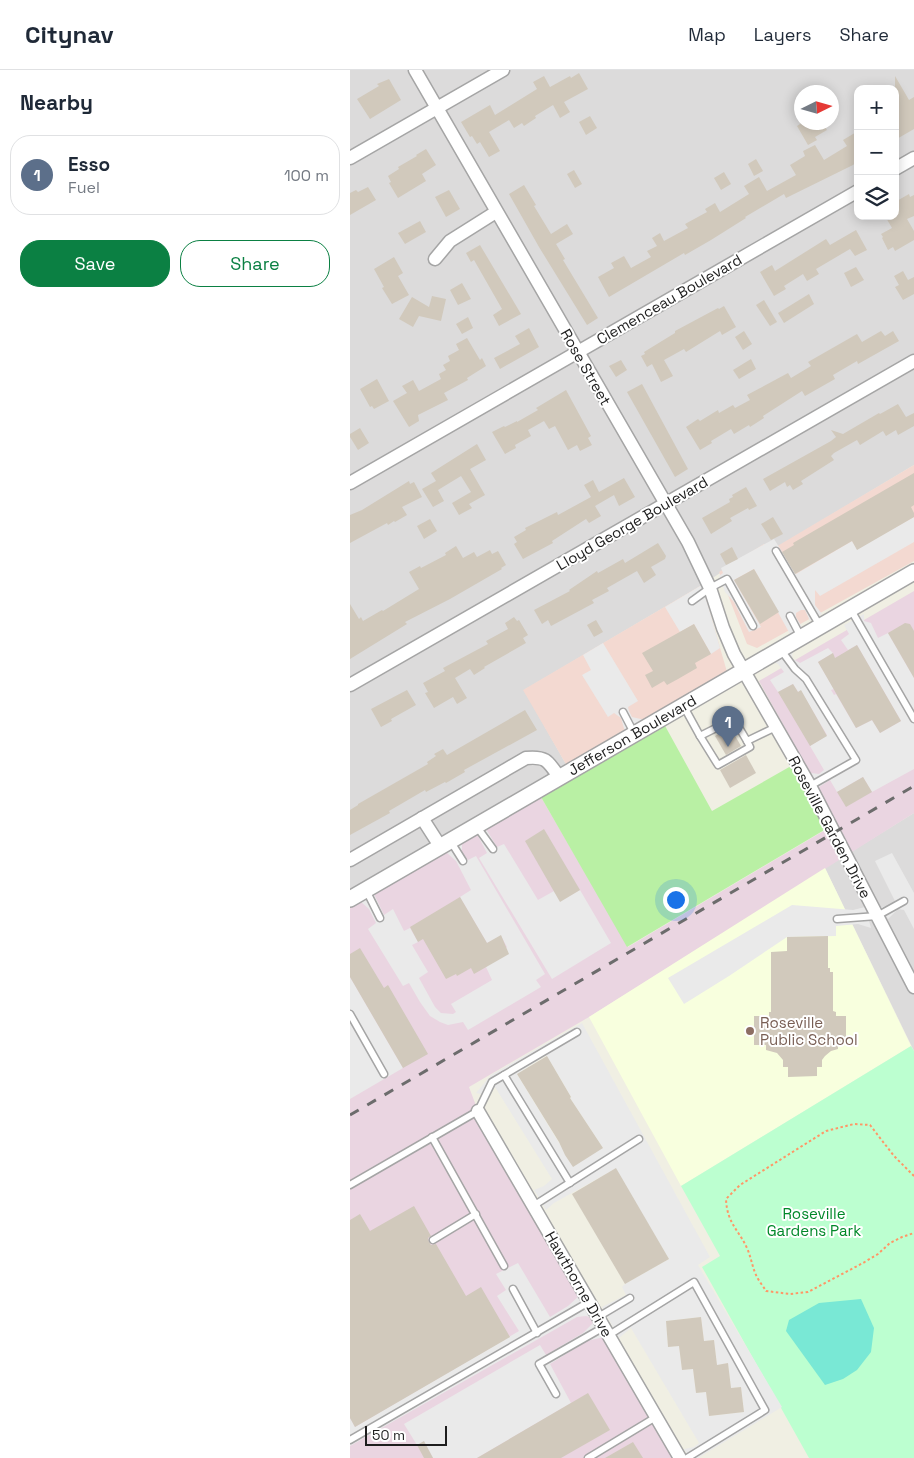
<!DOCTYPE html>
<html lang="en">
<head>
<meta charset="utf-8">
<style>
	body { margin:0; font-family:"Space Grotesk",sans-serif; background:#f2f2f3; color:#1f2937 }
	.controls { position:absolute; right:15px; top:15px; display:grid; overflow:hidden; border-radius:10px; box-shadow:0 2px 12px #0003 }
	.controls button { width:45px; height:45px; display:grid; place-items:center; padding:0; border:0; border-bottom:1px solid #e0e1e3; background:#fff; color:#1f2937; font:25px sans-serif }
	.compass { position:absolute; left:444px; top:15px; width:45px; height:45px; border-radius:50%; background:#fff; box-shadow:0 2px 12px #0003; rotate:85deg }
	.scale { position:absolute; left:15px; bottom:12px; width:82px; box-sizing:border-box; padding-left:5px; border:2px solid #1e1e1e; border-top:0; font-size:14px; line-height:18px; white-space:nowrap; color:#1e1e1e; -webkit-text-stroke:4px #fff; paint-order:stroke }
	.you { position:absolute; left:325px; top:829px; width:18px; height:18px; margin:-12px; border:4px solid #fff; border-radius:50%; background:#1a73e8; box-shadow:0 0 0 8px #1a73e833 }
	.badge { display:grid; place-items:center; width:32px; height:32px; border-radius:50%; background:#0b8043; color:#fff; font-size:16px; font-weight:700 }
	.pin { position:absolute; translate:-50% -41px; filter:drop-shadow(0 1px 2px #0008) }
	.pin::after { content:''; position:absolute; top:26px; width:18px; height:15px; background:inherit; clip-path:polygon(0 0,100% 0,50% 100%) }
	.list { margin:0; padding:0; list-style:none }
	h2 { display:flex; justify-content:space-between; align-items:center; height:65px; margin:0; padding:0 20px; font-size:21px }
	h2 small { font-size:16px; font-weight:400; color:#747a83 }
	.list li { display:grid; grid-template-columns:32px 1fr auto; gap:15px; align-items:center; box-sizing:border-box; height:80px; margin:0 10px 10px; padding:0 10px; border:1px solid #e0e1e3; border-radius:20px }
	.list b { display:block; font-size:19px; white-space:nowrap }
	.list p { margin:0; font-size:16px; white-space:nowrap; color:#747a83 }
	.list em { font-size:16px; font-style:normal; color:#747a83 }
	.actions { display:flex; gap:10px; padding:15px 20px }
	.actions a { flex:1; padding:11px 0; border:1px solid #0b8043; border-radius:20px; text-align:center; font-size:18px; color:#0b8043 }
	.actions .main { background:#0b8043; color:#fff }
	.icon { flex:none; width:28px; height:28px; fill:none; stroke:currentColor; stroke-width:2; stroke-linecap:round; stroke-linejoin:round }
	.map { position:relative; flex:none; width:564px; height:1388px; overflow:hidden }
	header { display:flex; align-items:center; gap:30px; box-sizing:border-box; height:70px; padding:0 25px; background:#fff; border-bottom:1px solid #e0e1e3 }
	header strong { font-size:24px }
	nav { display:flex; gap:28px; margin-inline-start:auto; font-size:18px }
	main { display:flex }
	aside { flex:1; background:#fff }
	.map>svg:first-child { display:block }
	.residential { fill:#dcdbdb; fill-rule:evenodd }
	.commercial { fill:#f3d9d1 }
	.industrial { fill:#ead5e1 }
	.education { fill:#f8ffde }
	.grass { fill:#b9f0a4 }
	.park { fill:#bcffd0 }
	.pitch { fill:#79e8d5 }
	.parking { fill:#eaeaea; fill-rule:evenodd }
	.building { fill:#d1c9bc }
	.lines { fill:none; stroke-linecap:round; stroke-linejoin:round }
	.service-casing { stroke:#a5a5a5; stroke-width:9 }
	.minor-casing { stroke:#a5a5a5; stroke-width:15 }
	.tertiary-casing { stroke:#a5a5a5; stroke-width:18 }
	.path { stroke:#ff9666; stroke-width:2; stroke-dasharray:2.5 2.5; stroke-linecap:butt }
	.service { stroke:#fff; stroke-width:6 }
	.minor { stroke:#fff; stroke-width:12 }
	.tertiary { stroke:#fff; stroke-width:15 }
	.rail { stroke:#6c6c6c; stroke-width:3; stroke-dasharray:10 10; stroke-linecap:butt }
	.education-dot { fill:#8d6e63; stroke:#fff; stroke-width:2 }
	.labels { text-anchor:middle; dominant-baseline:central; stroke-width:4; stroke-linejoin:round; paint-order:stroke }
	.street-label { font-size:15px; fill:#1e1e1e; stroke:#fff }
	.education-label { font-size:15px; fill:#785e54; stroke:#fff; text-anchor:start }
	.park-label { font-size:15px; fill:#008829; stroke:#fff }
</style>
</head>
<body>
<header>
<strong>Citynav</strong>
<nav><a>Map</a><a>Layers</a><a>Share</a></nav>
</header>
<main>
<aside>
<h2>Nearby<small></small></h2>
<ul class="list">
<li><span class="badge" style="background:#5c6f8a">1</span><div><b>Esso</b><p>Fuel</p></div><em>100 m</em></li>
</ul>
<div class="actions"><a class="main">Save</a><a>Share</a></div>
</aside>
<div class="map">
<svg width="564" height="1388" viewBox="0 0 564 1388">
	<rect width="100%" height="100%" fill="#f0efe3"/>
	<g class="residential">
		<path d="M0,0H564V395L419,482L414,474L352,515L174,620L217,696L0,820ZM508,19H545V146H508ZM452,22H482V52H452Z"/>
		<path d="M564,743V981L475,798Z"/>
	</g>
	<g class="commercial">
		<path d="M564,395V491L407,578L397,574L369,502L414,474L419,481Z"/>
		<path d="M352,515L377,602L217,696L173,620Z"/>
	</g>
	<path class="industrial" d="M564,521V743L239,947L119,1017L128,1041L330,1388H0V837L191,727L278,877L487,753L409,611Z"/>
	<path class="education" d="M475,798L561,976L331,1116L239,947Z"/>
	<path class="grass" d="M314,654L362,741L441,696L476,759L277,877L191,727Z"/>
	<path class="park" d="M561,976L564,981V1388H459L352,1197L370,1186L331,1116Z"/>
	<path class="pitch" d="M511,1229L524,1258L521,1282L507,1300L493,1309L475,1315L436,1261L439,1250L469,1233Z"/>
	<g class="parking">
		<path d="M564,447V472L470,526L465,520V535L472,544L460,551L455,540H451L446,543V547L452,557L440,564L404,499L384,510L411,557L399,562L384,532L375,522L369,506L373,503L371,498L424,469L446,504L502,471L507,479Z"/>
		<path d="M352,515L370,578L361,584L344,554L330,562L315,537Z"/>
		<path d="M514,544V551L521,553L528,568L538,563L564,608V699L522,722L513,707L487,722L480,710L469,717L461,703L469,704L474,700L460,676L477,665L451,621L448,622L443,614L428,622L420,610L434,602L428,594L424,592L444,580L442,585L443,589L450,593L478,578L483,583L468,592L484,619L481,620L484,625L486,624L506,658L522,650L530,663L551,651L507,575L498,580L491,570L499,564L494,555Z"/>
		<path d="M253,573L288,631L278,637L279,641L282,647L295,650L275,662L271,648L264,643L258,647L232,605L241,600L233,585Z"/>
		<path d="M136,759L147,777L154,774L188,830L204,821L210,831L230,820L261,873L202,909L129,788L137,783L127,764Z"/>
		<path d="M112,773V782L118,790L126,786L195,904L186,910L191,917L118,960L113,952L98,955L90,952L80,946L70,932L59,913L53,916L18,859L26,853L19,839L10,831L24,824L34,845L43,839L54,861L60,858L68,872L62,875L78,902L69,908L85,937L91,943L103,944L106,942L101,934L142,910L136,897L157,877L151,866L137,873L110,827L121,820L106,791L96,782Z"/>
		<path d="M542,783L564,823V859L554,840L548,839L538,849L531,837L540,836L545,831L525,791Z"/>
		<path d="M442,835L503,840L515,837L521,858L508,854L486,856V866L437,867L379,906L334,934L318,908Z"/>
		<path d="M0,907L53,998L0,1029Z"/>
		<path d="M232,953L360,1187L348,1195L432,1337L348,1388H340L334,1379L344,1377L349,1373L281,1258L269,1268L252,1237L276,1225L272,1217L275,1214L319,1189L265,1099L204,1133L196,1140L184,1120L194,1116L202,1109L145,1017L139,1026L126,1023L141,1005ZM196,985L213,1013L221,1027L220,1028L253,1078L216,1084L209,1073L167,1004ZM351,1247L354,1271L364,1270L367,1295L378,1293L381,1318L391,1317L394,1342L359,1346L356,1322L346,1323L343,1299L332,1300L329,1276L318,1277L316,1251Z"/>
		<path d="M168,1193L200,1247L218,1236L229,1226L242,1248L236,1246L227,1247L0,1376V1348L5,1357L169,1261L147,1226L156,1220L146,1204Z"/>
		<path d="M244,1252L254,1267L237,1271L200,1294L221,1333L127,1388H83L74,1372L67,1375L54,1354L190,1275L196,1285L233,1263Z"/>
	</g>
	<g class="building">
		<path d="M229,3L238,19L214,32L220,42L210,48L203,35L185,46L186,48L174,56L172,53L164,58L159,50L139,62L150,81L139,87L130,72L127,74L122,66L120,67L111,52L140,35L145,45L187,19L183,12L194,6L200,17L220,6L221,8Z"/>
		<path d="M545,6L559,30L564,27V59L545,70Z"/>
		<path d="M39,9L51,30L20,49L7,29L29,16L27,14Z"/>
		<path d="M240,46L247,58L236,65L229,52Z"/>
		<path d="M453,52H472L477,60L465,67L467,70L458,75L447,56Z"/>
		<path d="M508,61V91L503,95L436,128L434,124L395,147L396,148L361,170L335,185L334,183L259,227L248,207L264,198L261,193L274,186L281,198L301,187L297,181L307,176L302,168L310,163L314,171L338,158L335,154L357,142L355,139L365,133L370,142L399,124L394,116L409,107L417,121L446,105L440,95L455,86L453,81L465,75L474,90L497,76L493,70Z"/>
		<path d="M76,79L86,95L72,104L76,111L48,128L39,113L41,112L38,106L49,99L48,97L67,86L66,85Z"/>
		<path d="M406,89L413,101L404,106L398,94Z"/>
		<path d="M224,100L232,114L225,118L217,104Z"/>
		<path d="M374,102L381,114L371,120L364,108Z"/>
		<path d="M174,115L186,135L184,136L201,164L217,154L223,164L206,174L215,189L213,190L248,248L237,255L189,177L159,124Z"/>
		<path d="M18,117L26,130L0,145V123L6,120L8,122Z"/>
		<path d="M99,120L110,139L96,147L85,127Z"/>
		<path d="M559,124L560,127L564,125V146L557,149L564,161V170L545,181L543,177L538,180L532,168L533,167L531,164L542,158L535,146H545V132Z"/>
		<path d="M70,151L76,162L55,174L48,163Z"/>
		<path d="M506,160L517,180L505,186L500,179L466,199L469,204L457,211L453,204L434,216L436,219L424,226L410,202L422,195L425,201L476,169L480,175Z"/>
		<path d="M130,175L171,244L149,256L143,245L152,239L124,190L121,192L116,183Z"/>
		<path d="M44,187L53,203L48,206L59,225L42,234L32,218L34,217L24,199Z"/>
		<path d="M506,197L514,210L501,217L494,203Z"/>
		<path d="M553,201L558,210L564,207V224L553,230L545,217L549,215L544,206Z"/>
		<path d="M112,213L121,229L108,235L100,220Z"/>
		<path d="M459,224L464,234L434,253L428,243Z"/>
		<path d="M82,226L96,229L91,251L69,246L63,257L49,249L62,227L79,237Z"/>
		<path d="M414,230L427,252L420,256L406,235Z"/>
		<path d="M374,236L386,257L372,265L370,261L336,282L334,279L314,290L323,306L311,312L302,294L297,297L291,286L295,284L294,282L325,263V261L368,238L369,239Z"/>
		<path d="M118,247L123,258L112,264L106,254Z"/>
		<path d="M179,258L189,277L150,299L144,288L170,274L165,266Z"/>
		<path d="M394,261L402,274L393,280L385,267Z"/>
		<path d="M531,261L535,266L543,261L549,271L508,294L507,291L483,305L485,309L455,326L452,321L413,346L414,348L400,357L399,355L384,364L381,359L361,371L362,373L350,380L336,357L348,349L350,351L368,340L369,343L383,335L385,338L400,330L397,325L438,303L441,308L461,296L458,292L507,264L512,272Z"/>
		<path d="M117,268L130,290L132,288L136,296L117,308L118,310L94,323L98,330L68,345L69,351L59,357L43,331L57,323L52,316L63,310L69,321L91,309L89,304L96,300L93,295L100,291L98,286L109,280L106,274Z"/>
		<path d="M401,289L406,299L389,309L383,300Z"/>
		<path d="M271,290L277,300L266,307L259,296Z"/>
		<path d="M27,309L39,331L24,339L22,336L20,337L10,319Z"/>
		<path d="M292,314L338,399L325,407L277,322Z"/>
		<path d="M216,320L241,366L238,368L242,375L230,381L227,375L218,380L205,356L199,359L194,351L178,360L181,366L165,375L166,378L155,384L142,362L154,356L155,357L167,351V352L188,340L186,338Z"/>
		<path d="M548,334L556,347L564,343V356L548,365L546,360L536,366L533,361L510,375L507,370L484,383L481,386L484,390L451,411L453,414L443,420L440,415L437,417L435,412L420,421L413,409L481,371L486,367L481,360L493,364L529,343L530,344Z"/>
		<path d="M10,358L19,373L8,380L0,367V364Z"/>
		<path d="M127,374L136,390L120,399L135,425L119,434L122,438L109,445L102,433L121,422L111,406L88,420L94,431L83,437L72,419L86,411L81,403Z"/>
		<path d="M564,403V435L561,437L564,443V447L507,480L502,471L445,504L432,482L444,475L443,473Z"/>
		<path d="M274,408L285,427L269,436L264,425L245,436L251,446L239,453L236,449L202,471L203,473L173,489L164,474L167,472L164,467L176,460L175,458L207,442L208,445L241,427L234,415L243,410L249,422Z"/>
		<path d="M59,411L60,414L64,412L72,427L52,437L57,445L45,452L44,451L38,455L37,453L0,473V445L12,440Z"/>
		<path d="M396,417L407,436L399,440L398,438L380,448L382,451L361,464L352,448L380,432L379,429L383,427L382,425Z"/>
		<path d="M423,447L433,464L421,470L411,454Z"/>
		<path d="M80,449L87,461L74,469L67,456Z"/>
		<path d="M308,473L316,486L315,489L301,497L306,505L294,513L287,501L257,518L259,521L242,530L244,533L231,540L201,556L198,550L192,554L184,540L220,521L219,520L247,501L248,503L273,489L275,493Z"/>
		<path d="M106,476L113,488L124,482L127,487L140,480L142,484L148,481L156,495L151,498L152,499L100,529L55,552L57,554L0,589V534L9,549L11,547L13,551L32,540L33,541L69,519L59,502L70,496L71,498L96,485L95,483Z"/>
		<path d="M382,477L388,489L376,495L370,484Z"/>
		<path d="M404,499L429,542L410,554L384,510Z"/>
		<path d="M164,547L167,551L169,550L178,565L173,568L176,573L134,597L135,598L124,605L120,599L105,608L117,628L107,634L103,627L84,638L75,623L78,622L73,613L95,601L93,598L138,574L136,571L158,559L155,553Z"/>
		<path d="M246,550L253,562L244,567L237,555Z"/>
		<path d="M555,553L560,554L564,561V608L538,563Z"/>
		<path d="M344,554L361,584L345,593L347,598L328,609L317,615L314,611L302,618L295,605L303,601L292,583Z"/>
		<path d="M507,575L551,651L530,663L522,650L506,658L468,592L483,583L485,588Z"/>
		<path d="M443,614L448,622L451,620L477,666L460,676L428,622Z"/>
		<path d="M57,620L66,635L41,649L42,651L31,657L21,639Z"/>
		<path d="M175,640L187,660L114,700L115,702L96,713L95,712L76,722L75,720L39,741L40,743L0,765V740L8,735V734L78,694L77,692L86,686L84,684L93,679L97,685Z"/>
		<path d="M380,657L391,676L376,685L365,666Z"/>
		<path d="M396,685L406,703L380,718L370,700Z"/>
		<path d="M513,707L522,722L496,737L487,722Z"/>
		<path d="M194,759L230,820L210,832L175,771Z"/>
		<path d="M110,827L137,873L151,865L159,884L124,904L121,898L107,906L106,904L96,909L73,869L68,872L60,857Z"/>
		<path d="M478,866V898H480V902H483V941L486,942V946H496V975H488V979L481,981L475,986L472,990V997H467V1006L438,1007V997H433V990L427,983L416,980V975H404V946H419V942H421V882L437,881V867Z"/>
		<path d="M10,878L34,918L38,915L78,984L53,998L0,907V884Z"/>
		<path d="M197,986L221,1027L220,1028L253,1078L223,1097L215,1085L209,1072L167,1004Z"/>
		<path d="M266,1098L319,1189L275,1214L222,1124Z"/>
		<path d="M64,1136L81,1166L78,1168L79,1172L81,1175L86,1174L116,1226L131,1217L160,1267L5,1357L0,1348V1150L10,1144L20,1161Z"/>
		<path d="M351,1247L354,1271L364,1270L367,1295L378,1293L381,1318L391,1317L394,1342L359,1346L356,1322L346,1323L343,1299L332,1300L329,1276L318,1277L316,1251Z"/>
		<path d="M238,1323L260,1360L211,1388H127Z"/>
		<path d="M74,1371L83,1388H74L67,1375Z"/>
		<path d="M283,1372L293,1388H255Z"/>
	</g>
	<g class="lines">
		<defs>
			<g id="service">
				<path d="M426,481L470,556"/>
				<path d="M342,531L360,518L377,509L403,556"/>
				<path d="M501,540L564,649"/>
				<path d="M440,546L451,567"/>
				<path d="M431,580L445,599L456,609L506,690L460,716"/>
				<path d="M333,635L350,666L384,649L397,671L426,657"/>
				<path d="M273,642L284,663"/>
				<path d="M350,666L368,695L400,677L397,671"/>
				<path d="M127,757L143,779"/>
				<path d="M101,772L113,791"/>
				<path d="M16,820L30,848"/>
				<path d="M487,849L527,846L554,831"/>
				<path d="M0,944L34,1004"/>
				<path d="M154,1005L220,1113"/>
				<path d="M82,1067L154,1196"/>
				<path d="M0,1115L128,1041L142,1012L227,962"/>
				<path d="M183,1136L289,1069"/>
				<path d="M83,1170L126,1144"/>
				<path d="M163,1219L187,1263"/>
				<path d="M248,1247L280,1228"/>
				<path d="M259,1265L344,1212L415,1340L337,1388"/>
				<path d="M206,1324L189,1294L254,1257"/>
				<path d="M0,1370L239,1232"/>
				<path d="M238,1388L306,1347"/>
			</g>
			<g id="minor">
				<path d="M65,0L338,472L360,518L373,558L384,584L460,716L564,917"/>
				<path d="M0,88L153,0"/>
				<path d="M545,99L564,88"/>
				<path d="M85,189L100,171L146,142"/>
				<path d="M0,413L508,121"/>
				<path d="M0,615L564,291"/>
				<path d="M72,748L90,776"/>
				<path d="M0,790L176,688C196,686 198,691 209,707"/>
				<path d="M128,1041L330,1388"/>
			</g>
			<path id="tertiary" d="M0,829L564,502"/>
		</defs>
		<use href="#service" class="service-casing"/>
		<use href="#minor" class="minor-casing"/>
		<use href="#tertiary" class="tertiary-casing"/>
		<path class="path" d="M564,1106L544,1086L520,1055L504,1054L476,1061L390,1115L376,1129C377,1153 388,1159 397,1178C401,1187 402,1196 406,1205C408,1210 413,1216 416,1221L440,1224L458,1222L513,1193L528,1184L540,1173L552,1167L564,1163"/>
		<use href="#service" class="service"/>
		<use href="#minor" class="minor"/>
		<use href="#tertiary" class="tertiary"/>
		<path class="rail" d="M0,1045L564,716"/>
	</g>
	<circle class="education-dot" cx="400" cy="961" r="5"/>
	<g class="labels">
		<g class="street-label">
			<text transform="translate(319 229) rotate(-30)">Clemenceau Boulevard</text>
			<text transform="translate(236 297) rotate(60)">Rose Street</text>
			<text transform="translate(282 453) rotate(-30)">Lloyd George Boulevard</text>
			<text transform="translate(282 665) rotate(-30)">Jefferson Boulevard</text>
			<text transform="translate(480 757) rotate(62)">Roseville Garden Drive</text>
			<text transform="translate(229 1214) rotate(60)">Hawthorne Drive</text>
		</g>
		<g class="education-label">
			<text x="410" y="952">Roseville<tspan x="410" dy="17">Public School</tspan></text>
		</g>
		<g class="park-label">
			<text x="464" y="1143">Roseville<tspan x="464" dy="17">Gardens Park</tspan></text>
		</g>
	</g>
</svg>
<div class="controls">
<button>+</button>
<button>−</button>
<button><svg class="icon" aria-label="layers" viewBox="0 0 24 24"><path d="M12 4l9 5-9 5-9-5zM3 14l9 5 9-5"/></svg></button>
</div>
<svg class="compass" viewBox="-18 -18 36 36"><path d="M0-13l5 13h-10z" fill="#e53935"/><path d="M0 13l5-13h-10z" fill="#747a83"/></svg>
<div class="scale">50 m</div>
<div class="you"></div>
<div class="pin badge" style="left:378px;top:677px;background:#5c6f8a">1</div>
</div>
</main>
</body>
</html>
